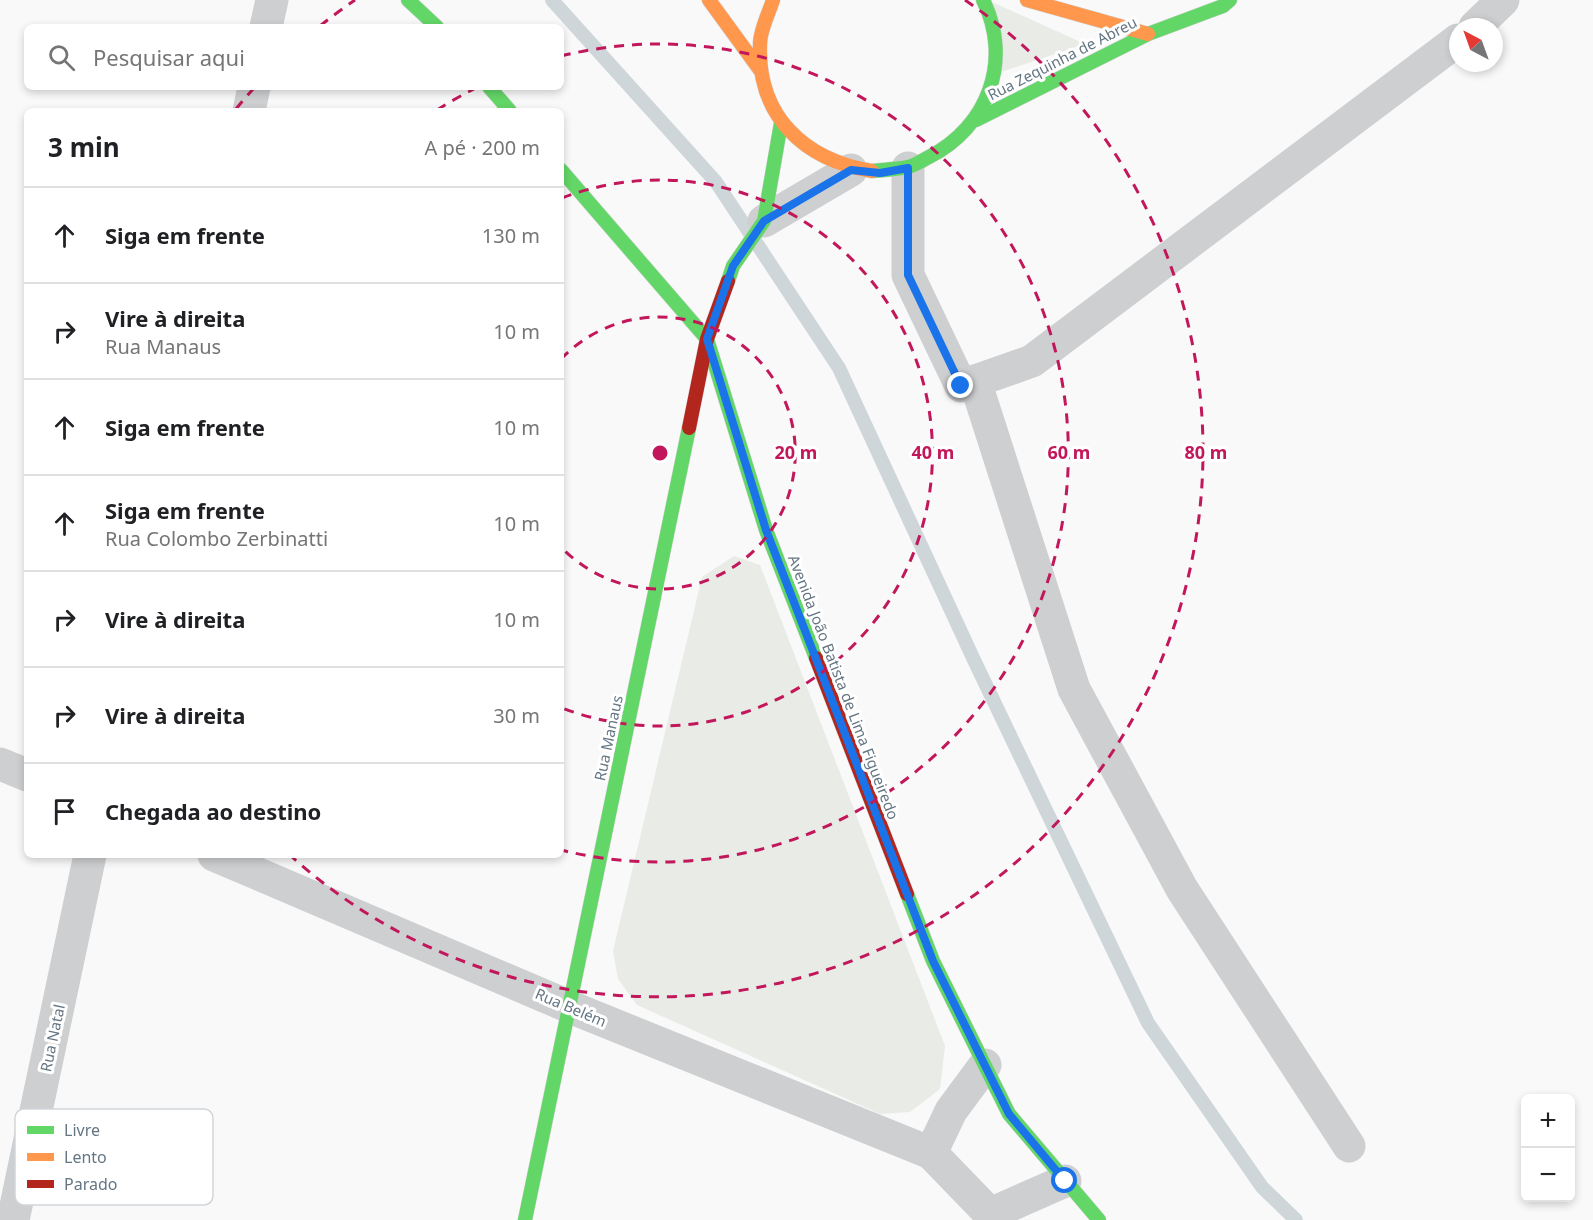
<!DOCTYPE html>
<html lang="pt">
<head>
<meta charset="utf-8">
<style>
	body { margin:0; font-family:"Noto Sans",sans-serif; background:#f2f2f2; color:#202124 }
	.controls { position:absolute; right:18px; bottom:18px; display:grid; overflow:hidden; border-radius:9px; box-shadow:0 3px 9px #0003 }
	.controls button { width:54px; height:54px; display:grid; place-items:center; padding:0; border:0; border-bottom:2px solid #e0e0e0; background:#fff; color:#202124; font:30px sans-serif }
	.compass { position:absolute; left:1449px; top:18px; width:54px; height:54px; border-radius:50%; background:#fff; box-shadow:0 3px 9px #0003; rotate:319deg }
	.stop { position:absolute; width:18px; height:18px; margin:-14px; border:4px solid #1a73e8; border-radius:50%; background:#fff }
	.stop.end { background:#1a73e8; border-color:#fff; box-shadow:0 2px 6px #0008 }
	.list { margin:0; padding:0; list-style:none }
	h2 { display:flex; justify-content:space-between; align-items:center; height:78px; margin:0; padding:0 24px; font-size:26px }
	h2 small { font-size:20px; font-weight:400; color:#757577 }
	.list li { display:grid; grid-template-columns:39px 1fr auto; gap:18px; align-items:center; box-sizing:border-box; height:96px; padding:0 24px; border-top:2px solid #e0e0e0 }
	.list b { display:block; font-size:22px; white-space:nowrap }
	.list p { margin:0; font-size:20px; white-space:nowrap; color:#757577 }
	.list em { font-size:20px; font-style:normal; color:#757577 }
	.icon { flex:none; width:33px; height:33px; fill:none; stroke:currentColor; stroke-width:2; stroke-linecap:round; stroke-linejoin:round }
	.map { position:relative; flex:none; width:1593px; height:1220px; overflow:hidden }
	.search { position:absolute; background:#fff; box-shadow:0 3px 9px #0003; left:24px; top:24px; width:540px; height:66px; display:flex; align-items:center; gap:15px; box-sizing:border-box; padding:0 21px; border-radius:9px; color:#757577; font-size:22px }
	.panel { position:absolute; background:#fff; box-shadow:0 3px 9px #0003; left:24px; top:108px; width:540px; height:750px; border-radius:9px }
	.map>svg:first-child { display:block }
	.green { fill:#e8ebe6 }
	.lines { fill:none; stroke-linecap:round; stroke-linejoin:round }
	.stream { stroke:#ced6d9; stroke-width:14 }
	.fast-casing { stroke:#d5d6d7; stroke-width:15 }
	.slow-casing { stroke:#d5d6d7; stroke-width:15 }
	.jam-casing { stroke:#d5d6d7; stroke-width:15 }
	.street { stroke:#cecfd0; stroke-width:33 }
	.fast { stroke:#63d668; stroke-width:14 }
	.slow { stroke:#ff974d; stroke-width:14 }
	.jam { stroke:#b3261e; stroke-width:14 }
	.route { stroke:#1a73e8; stroke-width:8 }
	.ring { fill:none; stroke:#c2185b; stroke-width:3; stroke-dasharray:10 8 }
	.labels { text-anchor:middle; dominant-baseline:central; stroke-width:6; stroke-linejoin:round; paint-order:stroke }
	.street-label { font-size:15px; fill:#657683; stroke:#fff }
	.key { fill:#fff; stroke:#d1d6da; stroke-width:1.5 }
	.key-label { font-size:16px; fill:#657683 }
	.centre { fill:#c2185b; stroke:#fff; stroke-width:3 }
	.ring-label { font-size:18px; text-anchor:middle; font-weight:bold; fill:#c2185b; stroke:#fff; stroke-width:6; stroke-linejoin:round; paint-order:stroke }
</style>
</head>
<body>
<div class="map">
<svg width="1593" height="1220" viewBox="0 0 1593 1220">
	<rect width="100%" height="100%" fill="#f9f9f9"/>
	<g class="green">
		<path d="M992,2L1085,44L998,73Z"/>
		<path d="M734,556L760,565L945,1046L940,1089L910,1112L880,1114L637,1005L618,979L613,951L702,577Z"/>
	</g>
	<g class="lines">
		<path class="stream" d="M552,0L716,182L839,368L974,660L1148,1023L1262,1187L1296,1220"/>
		<defs>
			<g id="fast">
				<path d="M408,0L437,27"/>
				<path d="M489,87L510,111"/>
				<path d="M976,120L1148,34L1223,6L1230,0"/>
				<path d="M561,170L707,339L766,530L816,658"/>
				<path d="M872,171C884,170 897,169 908,167C916,165 923,160 929,157C988,127 1013,60 983,0"/>
				<path d="M728,281L733,266L764,221L781,123"/>
				<path d="M907,894L933,961L1009,1114L1099,1220"/>
				<path d="M525,1220L689,428"/>
			</g>
			<g id="slow">
				<path d="M709,0L760,70"/>
				<path d="M773,0C769,13 760,30 760,44C757,116 804,160 872,171"/>
				<path d="M1027,0L1148,34"/>
			</g>
			<g id="jam">
				<path d="M689,428L707,339L728,281"/>
				<path d="M816,658L907,894"/>
			</g>
		</defs>
		<use href="#fast" class="fast-casing"/>
		<use href="#slow" class="slow-casing"/>
		<use href="#jam" class="jam-casing"/>
		<g class="street">
			<path d="M266,27L272,0"/>
			<path d="M1475,27L1503,0"/>
			<path d="M249,111L254,87"/>
			<path d="M908,168V275L961,386L1032,361L1458,40"/>
			<path d="M764,221L851,170"/>
			<path d="M975,381L1074,689L1182,889L1349,1146"/>
			<path d="M0,764L27,775"/>
			<path d="M214,855L570,1007L931,1153"/>
			<path d="M985,1065L951,1111L931,1153L990,1214L1065,1181"/>
			<path d="M13,1220L90,855"/>
		</g>
		<use href="#fast" class="fast"/>
		<use href="#slow" class="slow"/>
		<use href="#jam" class="jam"/>
	</g>
	<g class="lines">
		<path class="route" d="M961,386L908,275V168L880,173L851,170L764,221L733,266L707,339L766,530L933,961L1009,1114L1065,1181"/>
	</g>
	<g class="ring">
		<path d="M561 359A136 136 0 1 1 561 547"/>
		<path d="M562 198A273 273 0 1 1 562 708"/>
		<path d="M437 110A409 409 0 0 1 474 89M561 56A409 409 0 1 1 561 850"/>
		<path d="M236 109A546 546 0 0 1 254 88M320 26A546 546 0 0 1 355 0M965 0A546 546 0 1 1 291 856"/>
	</g>
	<g class="labels">
		<g class="street-label">
			<text transform="translate(1062 58) rotate(-27)">Rua Zequinha de Abreu</text>
			<text transform="translate(844 687) rotate(69)">Avenida João Batista de Lima Figueiredo</text>
			<text transform="translate(608 738) rotate(-78)">Rua Manaus</text>
			<text transform="translate(571 1007) rotate(23)">Rua Belém</text>
			<text transform="translate(52 1038) rotate(-78)">Rua Natal</text>
		</g>
	</g>
	<rect x="15" y="1109" width="198" height="96" rx="9" class="key"/>
	<rect x="27" y="1126" width="27" height="8" fill="#63d668"/>
	<rect x="27" y="1153" width="27" height="8" fill="#ff974d"/>
	<rect x="27" y="1180" width="27" height="8" fill="#b3261e"/>
	<g class="key-label">
		<text x="64" y="1136">Livre</text>
		<text x="64" y="1163">Lento</text>
		<text x="64" y="1190">Parado</text>
	</g>
	<circle cx="660" cy="453" r="9" class="centre"/>
	<g class="ring-label">
		<text x="796" y="459">20 m</text>
		<text x="933" y="459">40 m</text>
		<text x="1069" y="459">60 m</text>
		<text x="1206" y="459">80 m</text>
	</g>
</svg>
<div class="controls">
<button>+</button>
<button>−</button>
</div>
<svg class="compass" viewBox="-18 -18 36 36"><path d="M0-13l5 13h-10z" fill="#e53935"/><path d="M0 13l5-13h-10z" fill="#757577"/></svg>
<div class="stop" style="left:1065px;top:1181px"></div>
<div class="stop end" style="left:961px;top:386px"></div>
<div class="search"><svg class="icon" aria-label="search" viewBox="0 0 24 24"><circle cx="10" cy="10" r="6"/><path d="M15 15l6 6"/></svg>Pesquisar aqui</div>
<section class="panel">
<h2>3 min<small>A pé · 200 m</small></h2>
<ul class="list">
<li><svg class="icon" aria-label="ahead" viewBox="0 0 24 24"><path d="M12 20V5M6 11l6-6 6 6"/></svg><div><b>Siga em frente</b></div><em>130 m</em></li>
<li><svg class="icon" aria-label="right" viewBox="0 0 24 24"><path d="M7 20v-9h11M14 6l5 5-5 5"/></svg><div><b>Vire à direita</b><p>Rua Manaus</p></div><em>10 m</em></li>
<li><svg class="icon" aria-label="ahead" viewBox="0 0 24 24"><path d="M12 20V5M6 11l6-6 6 6"/></svg><div><b>Siga em frente</b></div><em>10 m</em></li>
<li><svg class="icon" aria-label="ahead" viewBox="0 0 24 24"><path d="M12 20V5M6 11l6-6 6 6"/></svg><div><b>Siga em frente</b><p>Rua Colombo Zerbinatti</p></div><em>10 m</em></li>
<li><svg class="icon" aria-label="right" viewBox="0 0 24 24"><path d="M7 20v-9h11M14 6l5 5-5 5"/></svg><div><b>Vire à direita</b></div><em>10 m</em></li>
<li><svg class="icon" aria-label="right" viewBox="0 0 24 24"><path d="M7 20v-9h11M14 6l5 5-5 5"/></svg><div><b>Vire à direita</b></div><em>30 m</em></li>
<li><svg class="icon" aria-label="arrive" viewBox="0 0 24 24"><path d="M6 21V4h12l-3 4 3 4H6"/></svg><div><b>Chegada ao destino</b></div></li>
</ul>
</section>
</div>
</body>
</html>
